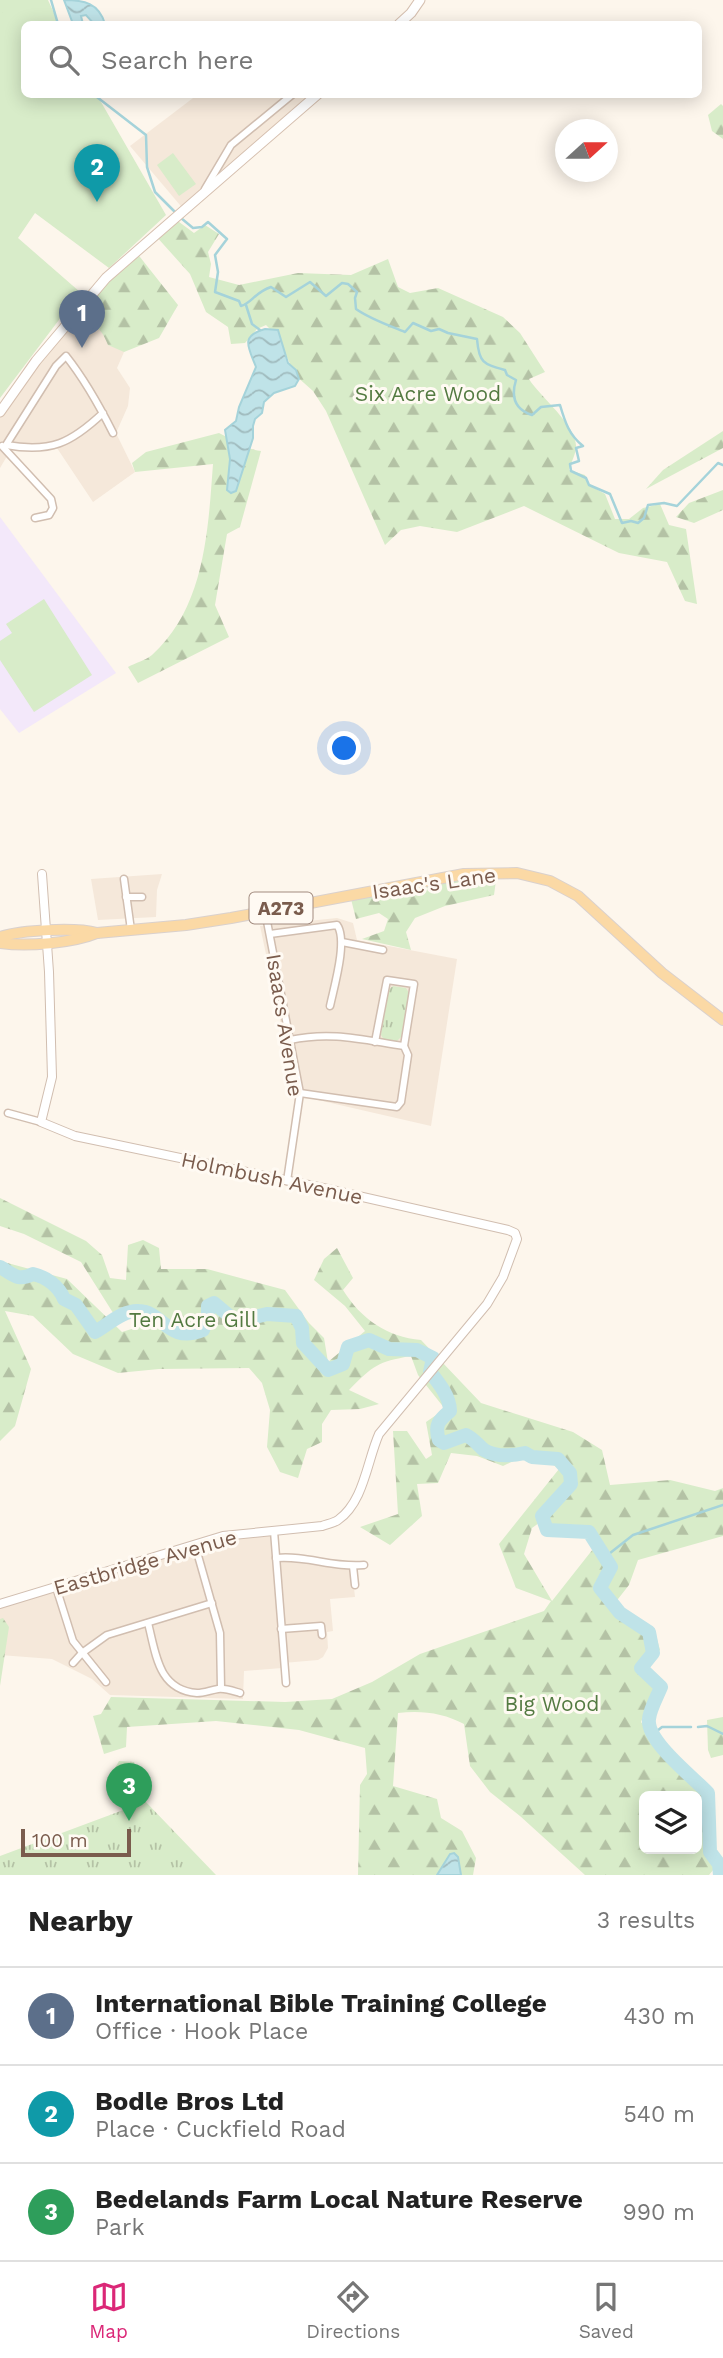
<!DOCTYPE html>
<html lang="en">
<head>
<meta charset="utf-8">
<style>
	body { margin:0; font-family:"Work Sans",sans-serif; background:#f2f2f2; color:#222 }
	.controls { position:absolute; right:21px; bottom:21px; display:grid; overflow:hidden; border-radius:10px; box-shadow:0 4px 18px #0003 }
	.controls button { width:63px; height:63px; display:grid; place-items:center; padding:0; border:0; border-bottom:2px solid #e0e0e0; background:#fff; color:#222; font:35px sans-serif }
	.compass { position:absolute; left:555px; top:119px; width:63px; height:63px; border-radius:50%; background:#fff; box-shadow:0 4px 18px #0003; rotate:69deg }
	.scale { position:absolute; left:21px; bottom:18px; width:110px; box-sizing:border-box; padding-left:7px; border:4px solid #7a5c4d; border-top:0; font-size:19px; line-height:24px; white-space:nowrap; color:#7a5c4d; -webkit-text-stroke:5px #fffaf3; paint-order:stroke }
	.you { position:absolute; left:345px; top:749px; width:24px; height:24px; margin:-18px; border:5px solid #fff; border-radius:50%; background:#1a73e8; box-shadow:0 0 0 10px #1a73e833 }
	.badge { display:grid; place-items:center; width:46px; height:46px; border-radius:50%; background:#db2777; color:#fff; font-size:23px; font-weight:700 }
	.pin { position:absolute; translate:-50% -58px; filter:drop-shadow(0 2px 4px #0008) }
	.pin::after { content:''; position:absolute; top:37px; width:24px; height:21px; background:inherit; clip-path:polygon(0 0,100% 0,50% 100%) }
	.list { margin:0; padding:0; list-style:none }
	h2 { display:flex; justify-content:space-between; align-items:center; height:91px; margin:0; padding:0 28px; font-size:30px }
	h2 small { font-size:23px; font-weight:400; color:#767676 }
	.list li { display:grid; grid-template-columns:46px 1fr auto; gap:21px; align-items:center; box-sizing:border-box; height:98px; padding:0 28px; border-top:2px solid #e0e0e0 }
	.list b { display:block; font-size:26px; white-space:nowrap }
	.list p { margin:0; font-size:23px; white-space:nowrap; color:#767676 }
	.list em { font-size:23px; font-style:normal; color:#767676 }
	.icon { flex:none; width:38px; height:38px; fill:none; stroke:currentColor; stroke-width:2; stroke-linecap:round; stroke-linejoin:round }
	.map { position:relative; flex:none; width:723px; height:1875px; overflow:hidden }
	.search { position:absolute; background:#fff; box-shadow:0 4px 18px #0003; left:21px; right:21px; top:21px; height:77px; display:flex; align-items:center; gap:18px; box-sizing:border-box; padding:0 24px; border-radius:10px; color:#767676; font-size:26px }
	.sheet { height:385px; background:#fff }
	nav { display:flex; justify-content:space-around; align-items:center; box-sizing:border-box; height:98px; border-top:2px solid #e0e0e0; background:#fff; font-size:19px; color:#767676 }
	nav a { display:grid; justify-items:center; gap:4px }
	nav .on { color:#db2777 }
	.map>svg:first-child { display:block }
	.residential { fill:#f5e8da }
	.education { fill:#f3e8fa }
	.grass { fill:#d8ecc9 }
	.forest { fill:url(#forest-firs); fill-rule:evenodd }
	.park { fill:url(#park-tufts) }
	.water { fill:url(#water-waves); stroke:#a5d3da; stroke-width:2 }
	.lines { fill:none; stroke-linecap:round; stroke-linejoin:round }
	.stream { stroke:#a5d3da; stroke-width:2.5 }
	.river { stroke:#bfe3e8; stroke-width:14 }
	.minor-casing { stroke:#d1beb0; stroke-width:9 }
	.tertiary-casing { stroke:#d1beb0; stroke-width:10 }
	.secondary-casing { stroke:#d6c0b0; stroke-width:11 }
	.primary-casing { stroke:#dad1cd; stroke-width:12 }
	.minor { stroke:#fff; stroke-width:6 }
	.tertiary { stroke:#fff; stroke-width:8 }
	.secondary { stroke:#fff; stroke-width:9 }
	.primary { stroke:#fbd9a5; stroke-width:10 }
	.labels { text-anchor:middle; dominant-baseline:central; stroke-width:6; stroke-linejoin:round; paint-order:stroke }
	.shield { fill:#fffaf3; stroke:#a28b7f; stroke-width:2 }
	.shield-label { font-size:19px; font-weight:bold; fill:#7a5c4d }
	.park-label { font-size:21px; fill:#537a41; stroke:#fffaf3 }
	.street-label { font-size:21px; fill:#7a5c4d; stroke:#fffaf3 }
</style>
</head>
<body>
<div class="map">
<svg width="723" height="1875" viewBox="0 0 723 1875">
	<defs>
		<pattern id="forest-firs" width="22" height="20" patternUnits="userSpaceOnUse" patternTransform="scale(1.75)"><rect width="22" height="20" fill="#d8ecc9"/><path d="M5 1l3.5 6h-7zM16 11l3.5 6h-7z" fill="#b4c2a5"/></pattern>
		<pattern id="park-tufts" width="24" height="20" patternUnits="userSpaceOnUse" patternTransform="scale(1.75)"><rect width="24" height="20" fill="#d8ecc9"/><path d="M3 7l-1-3M5 7V3M7 7l1-3M15 17l-1-3M17 17v-4M19 17l1-3" fill="none" stroke="#b4c2a5"/></pattern>
		<pattern id="water-waves" width="16" height="10" patternUnits="userSpaceOnUse" patternTransform="scale(1.75)"><rect width="16" height="10" fill="#bfe3e8"/><path d="M0 5q4-4 8 0t8 0" fill="none" stroke="#a0bbbe"/></pattern>
	</defs>
	<rect width="100%" height="100%" fill="#fdf6ec"/>
	<g class="residential">
		<path d="M197,95H318L185,211L130,146Z"/>
		<path d="M69,322L93,324L124,352L117,368L130,388L128,406L116,433L135,472L93,502L55,445L13,446L0,468V412Z"/>
		<path d="M162,874L157,890L156,917L98,920L91,879Z"/>
		<path d="M337,918L353,923L357,940L457,959L431,1126L296,1095L260,926Z"/>
		<path d="M274,1530L277,1559L299,1558L321,1565L352,1569L355,1597L330,1599L333,1631L327,1632L328,1648L323,1657L318,1660L283,1663L282,1668L244,1671L243,1699L110,1695L92,1679L52,1659L0,1655V1600L224,1533Z"/>
	</g>
	<path class="education" d="M0,517L116,673L19,733L0,709Z"/>
	<g class="grass">
		<path d="M0,0H48L59,24H24V94L97,95L166,215L109,268L35,213L18,238L80,292L0,398Z"/>
		<path d="M173,153L196,184L179,196L157,165Z"/>
		<path d="M44,599L92,675L34,712L0,660V641L12,633L6,624Z"/>
	</g>
	<g class="forest">
		<path d="M0,10L24,32V48L15,39L0,31Z"/>
		<path d="M721,104L723,106V139L712,131L708,115Z"/>
		<path d="M175,219L194,233L205,225L219,234L208,252L211,264L209,277L239,285L298,273L351,275L388,259L398,287L410,293L438,288L503,317L520,333L545,372L529,379C540,397 579,427 576,449C575,455 571,463 569,470L585,475L589,485L605,494L615,519H629L643,508L660,504L669,525L686,529L697,604L685,601L667,562L619,553L524,506L457,532L420,526L401,530L385,545L326,411L313,391L295,375L278,337L266,325L257,329L245,343L231,344L228,327L206,312L190,274L155,235Z"/>
		<path d="M136,252L178,305L159,338L124,352L108,345C99,322 92,324 69,322Z"/>
		<path d="M723,431V448L646,489L663,470Z"/>
		<path d="M219,433C234,440 244,449 261,451L240,527L227,534L215,605L229,637L138,683L128,667C135,663 146,660 152,655C205,607 208,531 213,464L135,472L132,463L146,452Z"/>
		<path d="M723,490V510L694,523L676,517L689,503Z"/>
		<path d="M497,873L494,895L445,906L415,918L406,932L411,950L362,939L384,931L388,919L379,913L356,919L350,895Z"/>
		<path d="M0,1198L86,1241L102,1255L110,1278L126,1280L128,1245L143,1240L159,1248L161,1269H207L285,1290L309,1323L324,1338L328,1362L365,1331L345,1306L314,1280L324,1259L337,1248L353,1278L343,1290C361,1319 387,1337 421,1340L481,1403L573,1432L602,1450L610,1485L670,1480L715,1491L723,1488V1536L638,1560L629,1585L611,1608L654,1628L660,1650L641,1668L638,1674L656,1685L641,1722L674,1765L708,1798V1850L723,1858L709,1875H585L520,1816L490,1792L470,1766L464,1724C444,1713 421,1710 398,1713L393,1786L437,1799L441,1818L462,1831L476,1858L473,1875H358L360,1785L367,1774L365,1748L299,1730L216,1721L127,1727L126,1747L104,1754L93,1716L101,1714L111,1697L285,1702L332,1699L372,1682L420,1654L544,1611L551,1601L516,1588L499,1544L559,1469C540,1454 524,1455 503,1466L477,1456L451,1453L438,1483L417,1484L422,1516L390,1545L360,1527L398,1514L393,1431H407L426,1459L432,1455L426,1422L445,1409L418,1375L411,1356C377,1362 374,1365 349,1390L379,1404L360,1409L331,1410L322,1424V1442L307,1449L298,1478L280,1472L267,1447L270,1410L262,1383L249,1368L159,1369L118,1373L73,1354L33,1316L5,1311L31,1369L15,1426L0,1441V1261L67,1279L122,1332L144,1325L135,1313L115,1316L81,1262L24,1234L0,1226ZM543,1520L558,1527L583,1526L593,1549L552,1601L524,1554L532,1528ZM644,1796H697V1849H644Z"/>
		<path d="M3,1618L9,1627L0,1686V1619Z"/>
		<path d="M723,1717V1755L711,1758L708,1750L707,1720Z"/>
	</g>
	<g class="park">
		<path d="M393,986L406,988L409,993L401,1037L396,1042L384,1040L381,1035L388,990Z"/>
		<path d="M119,1761L134,1762L144,1800L216,1875H0V1856L126,1809L115,1768Z"/>
	</g>
	<g class="water">
		<path d="M64,0C84,0 99,3 105,24H94L86,15L81,16L83,24H73Z"/>
		<path d="M265,329L278,330L288,363L296,370L299,379L295,386L274,393L264,402L262,413L255,419L253,426V438L236,491L231,493L227,490L230,459L225,430L236,421L239,407L256,367C249,348 239,336 265,329Z"/>
		<path d="M454,1853L458,1857L461,1875H437L450,1854Z"/>
	</g>
	<g class="lines">
		<g class="stream">
			<path d="M51,0L58,24"/>
			<path d="M93,94L146,135L147,167L155,192L176,213"/>
			<path d="M181,218L193,228L202,227L208,222L227,239L215,255L218,272L215,292L239,301L241,306C252,303 255,292 271,287L286,297L310,282L326,296L342,283L348,284L357,292L355,298L356,309C370,319 388,325 405,332L413,323L431,331L439,329L448,333L477,339C479,363 483,364 505,370L507,375L516,380C511,396 514,409 532,415L541,407L560,405C565,422 569,435 583,446L576,448L579,461L570,464L571,471L586,478L589,485L610,494L622,523L631,521L638,523L644,518L648,505L664,503L677,506L718,463L723,465"/>
			<path d="M246,305L252,324L260,330"/>
			<path d="M605,1557L633,1535L723,1505"/>
			<path d="M698,1727L707,1726L723,1734"/>
			<path d="M652,1735L662,1727H691"/>
		</g>
		<path class="river" d="M0,1267C13,1274 17,1282 33,1274C46,1277 59,1286 64,1299L76,1305L95,1332C109,1324 123,1310 139,1311C164,1312 167,1344 203,1330L208,1315V1306L214,1303L233,1319L239,1321L267,1314L296,1316L302,1328L303,1343L328,1370L343,1364L348,1347L369,1340L389,1349L417,1350L433,1358L430,1372C439,1383 450,1397 450,1411C439,1420 434,1425 439,1440L444,1443L466,1435C474,1439 478,1445 484,1450C496,1457 512,1456 525,1453L532,1457L558,1459L570,1473L571,1484L542,1516L547,1530L589,1532L611,1567L600,1588L620,1613L649,1632L653,1653L641,1668L661,1687C657,1697 650,1709 649,1719C646,1741 693,1777 708,1793L710,1852L719,1864L720,1875"/>
		<defs>
			<g id="minor">
				<path d="M205,189L231,145L293,94"/>
				<path d="M103,413C71,443 51,453 6,445L56,366L66,356C85,380 99,405 113,433"/>
				<path d="M2,446L51,499L53,508L49,515L35,518"/>
				<path d="M124,879L131,930"/>
				<path d="M126,897H142"/>
				<path d="M265,911L300,1093L287,1181"/>
				<path d="M270,934L337,925C348,940 334,987 330,1006"/>
				<path d="M342,942L383,950"/>
				<path d="M290,1040C332,1031 363,1040 404,1046L408,1055L401,1102L397,1107L300,1093"/>
				<path d="M375,1042L387,980L414,984L404,1046"/>
				<path d="M8,1113L41,1122"/>
				<path d="M274,1531L286,1683"/>
				<path d="M195,1545L220,1633L221,1688"/>
				<path d="M276,1558C307,1555 332,1568 364,1565"/>
				<path d="M353,1566L355,1585"/>
				<path d="M56,1587L73,1641L106,1682"/>
				<path d="M148,1623C156,1654 158,1690 197,1693C204,1693 211,1690 218,1689C225,1688 233,1691 240,1693"/>
				<path d="M281,1629L321,1626L322,1635"/>
				<path d="M73,1663L82,1653L107,1635L212,1603"/>
			</g>
			<path id="tertiary" d="M0,1604L223,1536L322,1526C327,1524 334,1523 338,1520C364,1502 367,1461 379,1434L487,1304L503,1277L517,1239L515,1233L508,1230L323,1188L75,1136L41,1122L52,1077L49,972L42,874"/>
			<g id="secondary">
				<path d="M399,24L411,13L420,0"/>
				<path d="M0,412L36,361L106,278L318,94"/>
			</g>
			<g id="primary">
				<path d="M0,937C21,930 75,927 97,933"/>
				<path d="M0,943C27,947 73,943 97,933L186,925L231,918L464,874L517,873L550,881L578,896L662,973L723,1020"/>
			</g>
		</defs>
		<use href="#minor" class="minor-casing"/>
		<use href="#tertiary" class="tertiary-casing"/>
		<use href="#secondary" class="secondary-casing"/>
		<use href="#primary" class="primary-casing"/>
		<use href="#minor" class="minor"/>
		<use href="#tertiary" class="tertiary"/>
		<use href="#secondary" class="secondary"/>
		<use href="#primary" class="primary"/>
	</g>
	<g class="labels">
		<rect class="shield" x="249.5" y="892.5" width="63" height="31" rx="5"/>
		<g class="shield-label">
			<text x="281" y="908">A273</text>
		</g>
		<g class="park-label">
			<text x="428" y="393">Six Acre Wood</text>
			<text x="193" y="1319">Ten Acre Gill</text>
			<text x="552" y="1703">Big Wood</text>
		</g>
		<g class="street-label">
			<text transform="translate(434 883) rotate(-8)">Isaac's Lane</text>
			<text transform="translate(285 1025) rotate(81)">Isaacs Avenue</text>
			<text transform="translate(272 1178) rotate(12)">Holmbush Avenue</text>
			<text transform="translate(145 1562) rotate(-16)">Eastbridge Avenue</text>
		</g>
	</g>
</svg>
<div class="controls">
<button><svg class="icon" aria-label="layers" viewBox="0 0 24 24"><path d="M12 4l9 5-9 5-9-5zM3 14l9 5 9-5"/></svg></button>
</div>
<svg class="compass" viewBox="-18 -18 36 36"><path d="M0-13l5 13h-10z" fill="#e53935"/><path d="M0 13l5-13h-10z" fill="#767676"/></svg>
<div class="scale">100 m</div>
<div class="you"></div>
<div class="pin badge" style="left:82px;top:348px;background:#5c6f8a">1</div>
<div class="pin badge" style="left:97px;top:202px;background:#0f9aa8">2</div>
<div class="pin badge" style="left:129px;top:1821px;background:#2e9e5b">3</div>
<div class="search"><svg class="icon" aria-label="search" viewBox="0 0 24 24"><circle cx="10" cy="10" r="6"/><path d="M15 15l6 6"/></svg>Search here</div>
</div>
<section class="sheet">
<h2>Nearby<small>3 results</small></h2>
<ul class="list">
<li><span class="badge" style="background:#5c6f8a">1</span><div><b>International Bible Training College</b><p>Office · Hook Place</p></div><em>430 m</em></li>
<li><span class="badge" style="background:#0f9aa8">2</span><div><b>Bodle Bros Ltd</b><p>Place · Cuckfield Road</p></div><em>540 m</em></li>
<li><span class="badge" style="background:#2e9e5b">3</span><div><b>Bedelands Farm Local Nature Reserve</b><p>Park</p></div><em>990 m</em></li>
</ul>
</section>
<nav>
<a class="on"><svg class="icon" aria-label="map" viewBox="0 0 24 24"><path d="M3 6l6-2 6 2 6-2v14l-6 2-6-2-6 2zM9 4v14M15 6v14"/></svg>Map</a>
<a><svg class="icon" aria-label="directions" viewBox="0 0 24 24"><path d="M12 3l9 9-9 9-9-9zM9 14v-3h6M13 9l2 2-2 2"/></svg>Directions</a>
<a><svg class="icon" aria-label="saved" viewBox="0 0 24 24"><path d="M7 4h10v16l-5-4-5 4z"/></svg>Saved</a>
</nav>
</body>
</html>
